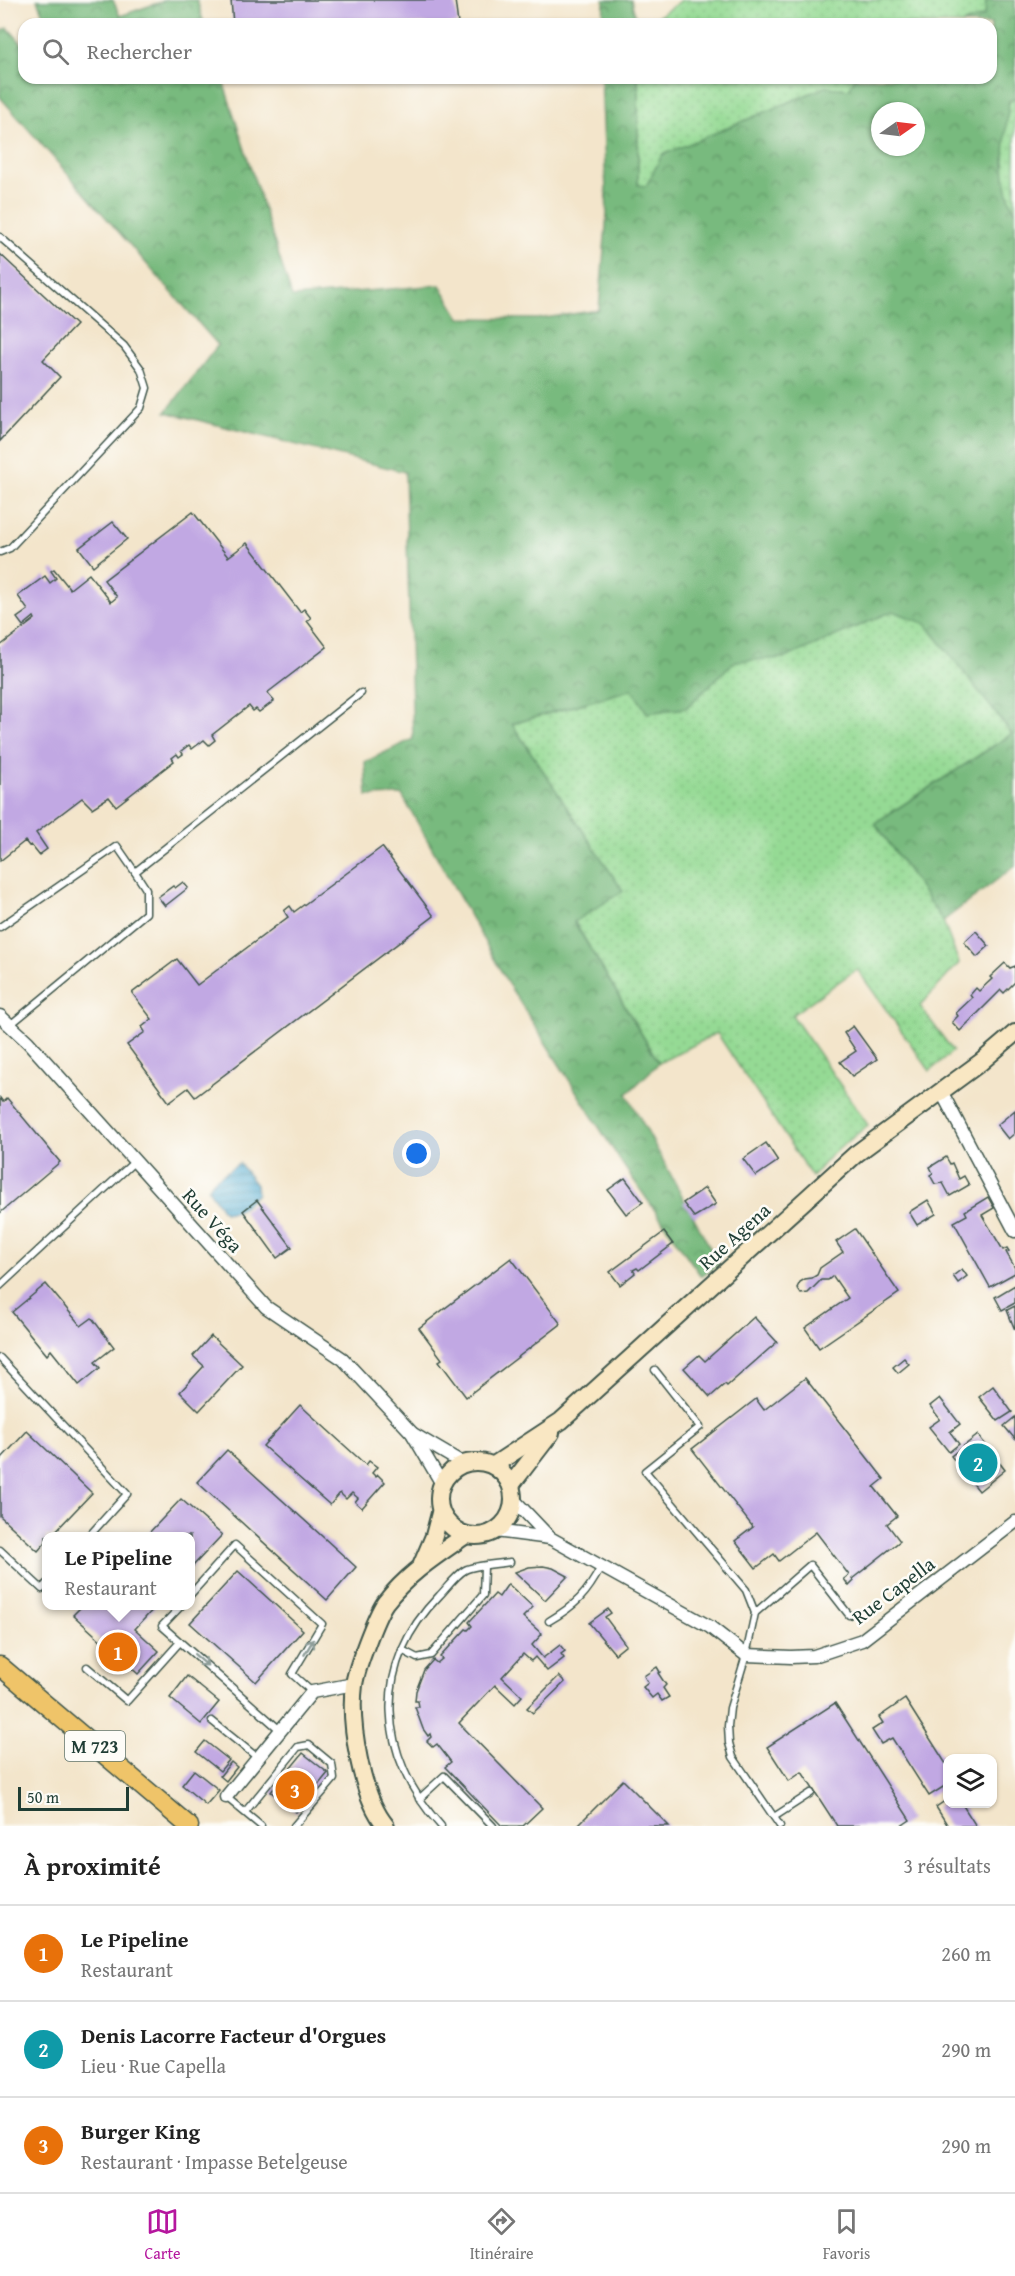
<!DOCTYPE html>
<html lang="fr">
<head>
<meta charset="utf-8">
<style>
	body { margin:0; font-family:"Gentium Book Plus",serif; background:#f2f2f2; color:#222 }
	.controls { position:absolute; right:18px; bottom:18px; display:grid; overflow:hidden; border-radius:12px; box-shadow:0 2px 4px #0004 }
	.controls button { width:54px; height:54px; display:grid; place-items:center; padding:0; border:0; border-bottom:2px solid #e0e0e0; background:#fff; color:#222; font:30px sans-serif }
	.compass { position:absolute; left:871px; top:102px; width:54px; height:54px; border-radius:50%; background:#fff; box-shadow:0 2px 4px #0004; rotate:76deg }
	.scale { position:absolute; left:18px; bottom:15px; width:111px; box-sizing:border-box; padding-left:6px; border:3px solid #1f3d34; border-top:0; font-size:16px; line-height:21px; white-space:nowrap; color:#1f3d34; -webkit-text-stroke:4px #fdfcf7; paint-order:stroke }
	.you { position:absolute; left:417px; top:1154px; width:21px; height:21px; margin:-15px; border:4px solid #fff; border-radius:50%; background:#1a73e8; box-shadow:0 0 0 9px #1a73e833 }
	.badge { display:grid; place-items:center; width:39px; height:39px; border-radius:50%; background:#b5179e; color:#fff; font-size:20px; font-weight:700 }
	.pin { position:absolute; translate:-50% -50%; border:3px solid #fff; box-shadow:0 2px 6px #0006 }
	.popup { position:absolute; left:42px; top:1532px; width:153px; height:78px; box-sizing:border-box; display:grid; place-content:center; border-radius:12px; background:#fff; filter:drop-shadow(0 2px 4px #0005); font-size:20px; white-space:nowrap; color:#767676 }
	.popup b { font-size:22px; color:#222 }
	.popup::after { content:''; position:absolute; left:50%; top:100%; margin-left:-12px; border:12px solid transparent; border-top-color:#fff }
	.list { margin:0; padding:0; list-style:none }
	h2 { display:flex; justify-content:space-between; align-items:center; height:78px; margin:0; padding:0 24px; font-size:26px }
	h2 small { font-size:20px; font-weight:400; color:#767676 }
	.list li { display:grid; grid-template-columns:39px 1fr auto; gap:18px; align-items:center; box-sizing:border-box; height:96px; padding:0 24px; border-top:2px solid #e0e0e0 }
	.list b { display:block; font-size:22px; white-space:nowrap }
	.list p { margin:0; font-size:20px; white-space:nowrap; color:#767676 }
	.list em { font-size:20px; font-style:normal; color:#767676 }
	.icon { flex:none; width:33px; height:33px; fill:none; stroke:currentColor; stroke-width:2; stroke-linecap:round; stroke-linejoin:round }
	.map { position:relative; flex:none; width:1015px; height:1826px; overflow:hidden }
	.search { position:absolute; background:#fff; box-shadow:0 2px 4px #0004; left:18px; right:18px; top:18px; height:66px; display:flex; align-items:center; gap:15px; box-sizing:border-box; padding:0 21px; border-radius:18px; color:#767676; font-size:22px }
	.sheet { height:366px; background:#fff }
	nav { display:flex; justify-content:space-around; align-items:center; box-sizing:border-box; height:84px; border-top:2px solid #e0e0e0; background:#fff; font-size:16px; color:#767676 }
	nav a { display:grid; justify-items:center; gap:3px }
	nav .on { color:#b5179e }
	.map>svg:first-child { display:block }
	.green { fill:url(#green-dots); stroke:#5a8c64; stroke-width:1.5; fill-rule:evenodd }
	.forest { fill:url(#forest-crowns); stroke:#4c7c59; stroke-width:1.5; fill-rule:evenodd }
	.water { fill:url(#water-rules); stroke:#3b7684; stroke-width:1.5 }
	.building { fill:#c1a8e3 }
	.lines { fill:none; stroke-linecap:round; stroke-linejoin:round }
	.service-casing { stroke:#3f564b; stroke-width:9 }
	.minor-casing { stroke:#3f564b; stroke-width:15 }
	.secondary-casing { stroke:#3f564b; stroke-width:20 }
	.primary-casing { stroke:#3f564b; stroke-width:21 }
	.service { stroke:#fff; stroke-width:6 }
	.minor { stroke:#fff; stroke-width:12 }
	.secondary { stroke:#f9e7c3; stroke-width:16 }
	.primary { stroke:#efc469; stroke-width:18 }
	.oneway { stroke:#8f9e9a }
	.labels { text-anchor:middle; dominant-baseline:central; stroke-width:5; stroke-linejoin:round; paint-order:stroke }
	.shield { fill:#fdfcf7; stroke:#62766e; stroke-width:1.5 }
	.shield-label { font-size:18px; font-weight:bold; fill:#1f3d34 }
	.street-label { font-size:20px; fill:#1f3d34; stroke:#fdfcf7 }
</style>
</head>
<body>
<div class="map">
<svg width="1015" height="1826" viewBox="0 0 1015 1826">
	<defs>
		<pattern id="green-dots" width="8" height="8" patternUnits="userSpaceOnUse" patternTransform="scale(1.5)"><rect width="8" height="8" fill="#95da94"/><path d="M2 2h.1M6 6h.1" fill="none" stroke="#80bc80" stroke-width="1.8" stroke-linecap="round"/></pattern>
		<pattern id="forest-crowns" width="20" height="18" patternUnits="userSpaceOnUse" patternTransform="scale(1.5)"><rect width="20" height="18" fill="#78ba7e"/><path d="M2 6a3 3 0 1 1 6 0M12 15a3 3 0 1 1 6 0" fill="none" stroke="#629868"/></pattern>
		<pattern id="water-rules" width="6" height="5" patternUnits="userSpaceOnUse" patternTransform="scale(1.5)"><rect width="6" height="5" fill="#57aed4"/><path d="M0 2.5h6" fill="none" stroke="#478fad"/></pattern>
	</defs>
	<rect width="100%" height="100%" fill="#fdfcf7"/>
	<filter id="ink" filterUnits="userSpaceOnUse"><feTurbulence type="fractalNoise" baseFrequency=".0167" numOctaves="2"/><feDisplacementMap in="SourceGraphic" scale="12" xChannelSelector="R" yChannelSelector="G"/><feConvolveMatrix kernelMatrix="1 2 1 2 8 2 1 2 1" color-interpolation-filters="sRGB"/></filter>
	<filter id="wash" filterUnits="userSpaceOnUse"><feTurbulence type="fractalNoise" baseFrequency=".008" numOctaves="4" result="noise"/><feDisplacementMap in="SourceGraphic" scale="24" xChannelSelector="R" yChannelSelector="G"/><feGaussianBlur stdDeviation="1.35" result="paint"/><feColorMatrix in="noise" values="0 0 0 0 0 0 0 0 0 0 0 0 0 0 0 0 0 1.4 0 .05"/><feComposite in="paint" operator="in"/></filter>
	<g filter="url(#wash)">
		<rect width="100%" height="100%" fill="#f3e5cb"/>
		<path class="green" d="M682,0H1015V441L1012,734L875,823L943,921L959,963L920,1006L953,1051L930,1071L857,969L792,1015L868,1125L830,1156L812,1177L717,1033L659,1063L574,921L622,891L512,724L678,676L638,329V78H991V24H647ZM880,111H916V147H880Z"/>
		<g class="forest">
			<path d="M37,0H113L120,16L166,0H197L204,24H47Z"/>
			<path d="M604,0H631L637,24H603Z"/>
			<path d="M986,0H1015V98L1009,102C1005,134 998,182 1015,211V866L943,921L875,823L1012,734L926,624L893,611L785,658L735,661L686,708L647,713L632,689L512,724L623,891L574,922L659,1063L627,1094L719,1264L701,1276L623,1165L509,985L402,795L367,796L365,762L413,739L405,472L166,412L218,345L0,97V31L8,28L24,46V78H222L292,297L440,285L460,318L538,319L599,310L607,213L601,78H638V185L646,186L662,155L825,87L849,89L855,78H991V24H962L985,15ZM880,111H916V147H880Z"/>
		</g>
		<path class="water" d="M239,1163L256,1185L257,1194C247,1203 238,1215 224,1212L208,1189L213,1181Z"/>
		<g id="blocks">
			<g class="building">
				<path d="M231,0H455L458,24H233Z"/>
				<path d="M0,254L76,325L43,360L60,377L0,441Z"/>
				<path d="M193,512L228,557L247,543L300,612L304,609L311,618L307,621L327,647L267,693L274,701L259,712L256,709L253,711L249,706L212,735L215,740L209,745L204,740L192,749L189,745L181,751L183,754L179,757L177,754L172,758L174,761L116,806L109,797L92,808L82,798L36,833L47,849L39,855L31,845L29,846L25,841L0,861V646L35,619L34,617L23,626L17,618L28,610L18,596L45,576L50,583L56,578L51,571L54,569L70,589L89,574L111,602L117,597L104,580Z"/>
				<path d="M113,522L127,539L93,566L79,548Z"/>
				<path d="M382,847L434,916L195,1097L188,1088L169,1102L127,1045L145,1032L142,1027L152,1019L132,993L177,959L197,985L288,917L284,911L290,906L294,912Z"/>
				<path d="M183,882L188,888L165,906L158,897L173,886L175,888Z"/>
				<path d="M976,931L989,946L977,957L964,942Z"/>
				<path d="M1005,963L1010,968L1015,966V982L1004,993L1001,990L960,1031L952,1022L958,1016L956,1013L972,998L970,995L976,988L979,991L992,979L990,977Z"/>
				<path d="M853,1026L877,1059L852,1076L840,1062L856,1051L844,1033Z"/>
				<path d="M0,1098L3,1102L7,1098L60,1162L0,1213Z"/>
				<path d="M1015,1110V1133L1008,1139L997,1125Z"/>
				<path d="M766,1143L778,1161L756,1176L743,1159Z"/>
				<path d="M946,1157L950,1164L952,1163L959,1179L964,1176L969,1185L950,1196L943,1183L935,1184L930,1175L933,1173L930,1167Z"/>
				<path d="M625,1178L643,1202L626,1214L608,1190Z"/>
				<path d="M705,1188L716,1204L694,1217L683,1203Z"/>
				<path d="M988,1197L994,1208L982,1215L1003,1250L1007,1248L1009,1251L1006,1252L1015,1268V1273L990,1287L954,1222L967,1215L965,1211Z"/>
				<path d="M257,1200L292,1247L277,1258L243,1211Z"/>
				<path d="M928,1200L936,1214L917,1225L909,1212Z"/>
				<path d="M855,1229L899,1293L819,1348L805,1328L848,1298L833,1276L828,1280H821L808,1293L801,1294L797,1288L800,1282L805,1279L812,1278L817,1275L820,1268L843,1252L836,1242Z"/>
				<path d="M664,1232L673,1244L639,1270L637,1268L633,1270L635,1273L620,1285L610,1272Z"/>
				<path d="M511,1258L561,1324L466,1397L439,1361L442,1359L419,1328Z"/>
				<path d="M962,1269L967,1276L958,1283L953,1276Z"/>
				<path d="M46,1284L81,1326L92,1318L114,1347L95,1362L100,1368L79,1385L51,1350L47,1355L12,1312Z"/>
				<path d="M1015,1285V1303L1002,1310L995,1297Z"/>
				<path d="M1015,1306V1330L1007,1310Z"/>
				<path d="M754,1317L777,1342L727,1386L725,1384L710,1397L684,1368L699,1355L705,1361Z"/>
				<path d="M211,1336L242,1365L199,1411L180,1392L204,1366L193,1356Z"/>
				<path d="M904,1358L909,1364L898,1373L893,1367Z"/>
				<path d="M805,1378L884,1479L874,1487L897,1516L887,1524L900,1541L852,1579L854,1581L849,1586L844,1579L849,1575L816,1532L779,1561L774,1554L756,1568L735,1541L753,1527L692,1449L756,1399L764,1410Z"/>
				<path d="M993,1386L1012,1412L998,1421L979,1397Z"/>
				<path d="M940,1398L960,1424L950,1432L959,1444L949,1452L929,1427L940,1419L930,1406Z"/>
				<path d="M300,1405L366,1465L369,1461L377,1467L372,1473L376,1477L378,1475L385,1482L362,1508L355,1502L358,1498L352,1493L346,1499L340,1493L330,1505L263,1446Z"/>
				<path d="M1015,1417V1439L1004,1426Z"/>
				<path d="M27,1431L92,1493L51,1536H46V1542L38,1551L0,1516V1460Z"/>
				<path d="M978,1435L1005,1470L979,1491L951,1456Z"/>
				<path d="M227,1450L356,1567L327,1600L197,1482Z"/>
				<path d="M181,1499L222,1535L190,1569V1536H146Z"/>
				<path d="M543,1566L553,1568L568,1576L545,1600L515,1572L529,1567Z"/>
				<path d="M238,1571L303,1630L256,1682L190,1623Z"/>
				<path d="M508,1584L533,1607L523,1617L542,1634L532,1645L543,1658L560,1645L565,1651L561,1654L564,1658L547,1671L535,1657L531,1661L523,1654L502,1677L522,1696L515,1704L495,1685L459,1723L542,1808L523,1826H502L445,1767L451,1762L437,1744L433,1747L427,1741L431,1737L430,1734L428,1736L423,1729L415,1707H419L418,1701H415L416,1691L424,1670L433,1660L437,1663L442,1659L440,1657L466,1629L468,1630L472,1626L469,1622L495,1594L499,1597Z"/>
				<path d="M82,1606H156L135,1629L159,1651L138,1674L73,1615Z"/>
				<path d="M608,1609L611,1613L605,1617L626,1645L615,1654L589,1623Z"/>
				<path d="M657,1667L660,1672L658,1673L666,1685L663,1688L669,1697L662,1701L657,1694L652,1698L643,1687L648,1683L644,1676Z"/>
				<path d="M187,1676L219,1702L201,1724L170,1698Z"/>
				<path d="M559,1676L565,1682L533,1713L527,1708Z"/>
				<path d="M905,1699L948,1767V1784L929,1796L892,1738L881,1744L872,1730L883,1723L879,1717Z"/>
				<path d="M835,1703L910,1820L901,1826H837L802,1772L789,1781L767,1747Z"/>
				<path d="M205,1741L229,1760L220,1771L196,1752Z"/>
				<path d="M303,1753L328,1773L296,1812L271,1792Z"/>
				<path d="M231,1762L237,1767L226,1781L220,1776Z"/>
				<path d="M194,1770L219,1790L206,1805L182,1785Z"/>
				<path d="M623,1780L669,1826H577Z"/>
				<path d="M948,1799V1804H962L976,1826H948L936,1807Z"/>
			</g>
		</g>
	</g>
	<g filter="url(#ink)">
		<use href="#blocks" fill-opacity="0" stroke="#3f564b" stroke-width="1.5"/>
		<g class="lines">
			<defs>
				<g id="service">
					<path d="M0,237L124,346L141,369L147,388L141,408L10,548L0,552"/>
					<path d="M0,927L117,846L135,872"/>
					<path d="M10,1025L146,913V889L135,872L361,693"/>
					<path d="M0,1286L135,1161"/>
					<path d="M0,1358L127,1494L89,1536"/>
					<path d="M655,1370L700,1427L645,1471L746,1590L755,1613"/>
					<path d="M0,1550L42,1589L46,1584"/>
					<path d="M190,1595L235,1545L322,1624L292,1674L312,1692"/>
					<path d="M181,1606L162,1626L280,1730"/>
					<path d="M549,1621C576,1605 587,1594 601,1567"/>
					<path d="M402,1650L417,1658L431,1655L483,1595L484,1566"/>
					<path d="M87,1667L127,1701L180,1642"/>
					<path d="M212,1721L258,1758"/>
					<path d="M226,1797L261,1826"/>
					<path d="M419,1799L444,1776L493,1826"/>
					<path d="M245,1812L298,1747L309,1745L332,1764L334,1779L294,1826"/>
					<path d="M774,1817L811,1793"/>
					<path d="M441,1826C377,1756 371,1665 439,1596C447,1588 456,1575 465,1570C474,1565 500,1564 510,1562"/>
					<path d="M780,1826L733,1757L729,1743L728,1726L730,1708L746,1655L755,1613L810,1565L849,1615"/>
				</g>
				<g id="minor">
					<path d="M0,1016L28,1042L266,1307L343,1359L412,1433L442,1484"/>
					<path d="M941,1091L1015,1231"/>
					<path d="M413,1434L464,1464"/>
					<path d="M513,1499L550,1538L710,1627L746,1655L791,1657L814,1656L862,1640L1015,1522"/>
					<path d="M495,1531L550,1538"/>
					<path d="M226,1797L312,1692L354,1684"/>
				</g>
				<g id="secondary">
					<circle cx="476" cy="1499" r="37"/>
					<path d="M494,1465L561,1421L856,1154L981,1062L1015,1033"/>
					<path d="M511,1485L551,1433"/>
					<path d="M422,1564L434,1536L440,1513"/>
					<path d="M386,1826C361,1796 349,1723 354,1685C356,1669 376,1616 385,1603C407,1574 437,1555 466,1535"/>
				</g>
				<path id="primary" d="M0,1666L189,1826"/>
			</defs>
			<use href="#service" class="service-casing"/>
			<use href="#minor" class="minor-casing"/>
			<use href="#secondary" class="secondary-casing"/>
			<use href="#primary" class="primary-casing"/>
			<use href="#service" class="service"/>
			<use href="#minor" class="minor"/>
			<use href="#secondary" class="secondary"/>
			<use href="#primary" class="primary"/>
		</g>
		<defs><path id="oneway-shaft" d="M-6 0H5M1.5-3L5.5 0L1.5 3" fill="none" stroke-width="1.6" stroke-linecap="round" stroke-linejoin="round" transform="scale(1.5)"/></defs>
		<g class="oneway">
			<use href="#oneway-shaft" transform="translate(309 1647) rotate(-59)"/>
			<use href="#oneway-shaft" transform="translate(201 1660) rotate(41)"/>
		</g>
	</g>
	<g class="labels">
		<rect class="shield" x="65" y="1731" width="60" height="30" rx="4.5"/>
		<g class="shield-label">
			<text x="95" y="1746">M 723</text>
		</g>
		<g class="street-label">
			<text transform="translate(213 1220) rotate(48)">Rue Véga</text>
			<text transform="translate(734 1236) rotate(-42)">Rue Agena</text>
			<text transform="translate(893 1590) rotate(-37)">Rue Capella</text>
		</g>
	</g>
</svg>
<div class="controls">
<button><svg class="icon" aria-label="layers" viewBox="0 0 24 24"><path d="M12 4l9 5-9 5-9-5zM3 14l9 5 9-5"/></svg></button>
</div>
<svg class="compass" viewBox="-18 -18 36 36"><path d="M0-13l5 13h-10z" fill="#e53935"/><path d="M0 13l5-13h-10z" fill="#767676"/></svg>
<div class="scale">50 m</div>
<div class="you"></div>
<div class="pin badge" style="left:118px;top:1652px;background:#e8710a">1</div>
<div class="popup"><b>Le Pipeline</b>Restaurant</div>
<div class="pin badge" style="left:978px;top:1463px;background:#0f9aa8">2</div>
<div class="pin badge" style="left:295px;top:1790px;background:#e8710a">3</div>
<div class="search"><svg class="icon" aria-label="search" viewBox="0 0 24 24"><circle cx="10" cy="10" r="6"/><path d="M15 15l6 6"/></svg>Rechercher</div>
</div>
<section class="sheet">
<h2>À proximité<small>3 résultats</small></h2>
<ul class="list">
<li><span class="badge" style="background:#e8710a">1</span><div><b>Le Pipeline</b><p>Restaurant</p></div><em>260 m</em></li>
<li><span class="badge" style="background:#0f9aa8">2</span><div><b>Denis Lacorre Facteur d'Orgues</b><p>Lieu · Rue Capella</p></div><em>290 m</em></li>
<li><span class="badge" style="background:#e8710a">3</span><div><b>Burger King</b><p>Restaurant · Impasse Betelgeuse</p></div><em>290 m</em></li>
</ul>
</section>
<nav>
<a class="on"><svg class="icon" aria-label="map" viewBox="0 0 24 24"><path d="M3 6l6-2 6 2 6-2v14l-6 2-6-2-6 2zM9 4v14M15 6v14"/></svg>Carte</a>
<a><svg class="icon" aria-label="directions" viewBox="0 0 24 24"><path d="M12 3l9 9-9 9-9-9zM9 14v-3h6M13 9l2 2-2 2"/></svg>Itinéraire</a>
<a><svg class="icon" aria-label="saved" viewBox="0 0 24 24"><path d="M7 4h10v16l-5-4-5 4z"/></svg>Favoris</a>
</nav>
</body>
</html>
